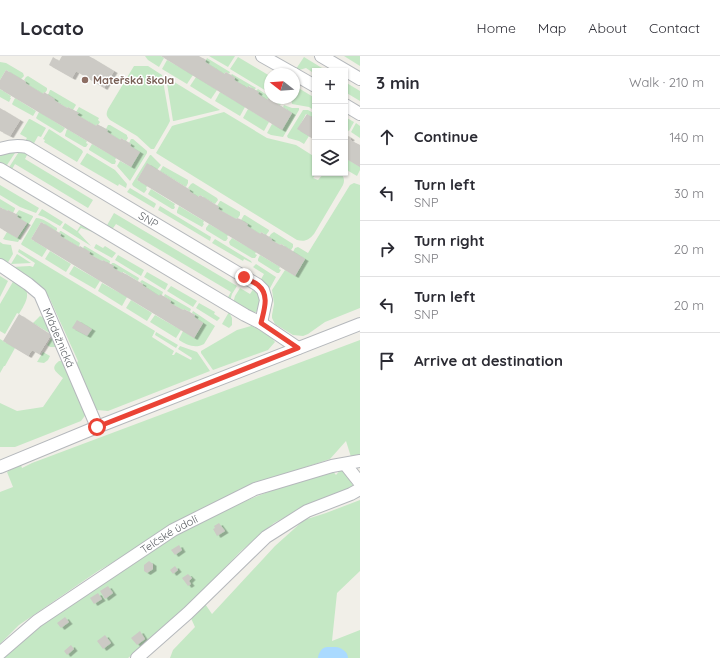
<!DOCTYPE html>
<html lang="en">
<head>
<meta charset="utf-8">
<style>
	body { margin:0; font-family:Quicksand,sans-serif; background:#f2f2f3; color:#2b2b33 }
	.controls { position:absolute; right:12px; top:12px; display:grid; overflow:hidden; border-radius:0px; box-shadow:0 1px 3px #0004 }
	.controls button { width:36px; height:36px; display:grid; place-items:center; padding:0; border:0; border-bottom:1px solid #e1e1e2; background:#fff; color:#2b2b33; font:20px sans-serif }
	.compass { position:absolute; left:264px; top:12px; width:36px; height:36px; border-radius:50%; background:#fff; box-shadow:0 1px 3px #0004; rotate:287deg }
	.stop { position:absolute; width:12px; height:12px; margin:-9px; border:3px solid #ea4335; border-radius:50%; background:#fff }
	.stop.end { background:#ea4335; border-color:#fff; box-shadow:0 1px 4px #0008 }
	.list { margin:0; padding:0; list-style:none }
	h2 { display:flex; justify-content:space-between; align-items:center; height:52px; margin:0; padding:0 16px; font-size:17px }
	h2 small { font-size:13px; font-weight:400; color:#7c7c81 }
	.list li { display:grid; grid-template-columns:26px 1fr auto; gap:12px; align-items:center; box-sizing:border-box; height:56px; padding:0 16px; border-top:1px solid #e1e1e2 }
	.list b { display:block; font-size:15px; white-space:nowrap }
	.list p { margin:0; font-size:13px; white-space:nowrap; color:#7c7c81 }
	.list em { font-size:13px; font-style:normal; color:#7c7c81 }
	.icon { flex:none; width:22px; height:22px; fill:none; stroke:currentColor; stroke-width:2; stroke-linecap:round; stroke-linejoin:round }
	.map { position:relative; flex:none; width:360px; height:602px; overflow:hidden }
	header { display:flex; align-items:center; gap:24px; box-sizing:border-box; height:56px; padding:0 20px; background:#fff; border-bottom:1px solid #e1e1e2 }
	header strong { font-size:19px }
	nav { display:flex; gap:22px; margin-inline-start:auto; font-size:14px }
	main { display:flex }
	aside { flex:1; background:#fff }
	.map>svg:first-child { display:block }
	.green { fill:#c5e8c5 }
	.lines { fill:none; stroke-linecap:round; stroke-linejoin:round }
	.river { stroke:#aadaff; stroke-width:18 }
	.building { fill:#cccac5; filter:url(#shadow) }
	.minor-casing { stroke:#b5b8bc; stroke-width:14 }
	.minor { stroke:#fff; stroke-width:12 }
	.route { stroke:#ea4335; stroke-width:5 }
	.education-dot { fill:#8d6e63; stroke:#fff; stroke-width:1.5 }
	.labels { text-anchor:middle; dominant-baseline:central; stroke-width:3; stroke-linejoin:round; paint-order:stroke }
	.education-label { font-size:11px; font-weight:bold; fill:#785e54; stroke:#fff; text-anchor:start }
	.street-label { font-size:11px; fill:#5f6368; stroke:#fff }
</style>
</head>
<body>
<header>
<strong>Locato</strong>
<nav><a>Home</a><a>Map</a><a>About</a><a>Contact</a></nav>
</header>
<main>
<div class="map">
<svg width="360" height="602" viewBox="0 0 360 602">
	<defs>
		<filter id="shadow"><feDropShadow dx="3.5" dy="2" stdDeviation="0" flood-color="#0004"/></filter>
	</defs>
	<rect width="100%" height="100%" fill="#f1efe8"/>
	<g class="green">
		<path d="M145,0H161L164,2L159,11L148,4Z"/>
		<path d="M209,0H235L228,11Z"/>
		<path d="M344,0H360V10Z"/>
		<path d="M238,1L270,20C270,25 271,32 268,36L230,13Z"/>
		<path d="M304,1L327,15H315V18L306,12L296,15V13Z"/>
		<path d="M207,2L230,16L229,18L226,16L224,18L205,6Z"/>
		<path d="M167,4L193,19L187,28L162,13Z"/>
		<path d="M0,6L6,7L23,17L24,20L21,23L6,14L0,24Z"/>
		<path d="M134,10H148L162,19L170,65L168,69L154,93H151L137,80L110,64C106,60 106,58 108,53Z"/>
		<path d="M232,18L256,32L254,34L249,30L247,32L234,24L235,22L231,19Z"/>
		<path d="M28,20L47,32V34L45,37L44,36L43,38L25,27L26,26L24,24L26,21Z"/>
		<path d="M166,21L220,54L174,65H173Z"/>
		<path d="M196,21L217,34L211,43L190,30Z"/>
		<path d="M345,26L360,35V45L345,36Z"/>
		<path d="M294,31L300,33L315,42V55L309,51L292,48L291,42H294Z"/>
		<path d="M0,33L11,40L10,42H11L9,46L0,41Z"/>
		<path d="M258,33L270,41V42H272L281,48L280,49L268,42L267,44L258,38L256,35Z"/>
		<path d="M50,34H51L75,48L76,49L73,54L68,51L67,52L54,44L48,39Z"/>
		<path d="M220,36L245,51L240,60L215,45Z"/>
		<path d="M15,42L36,55L33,60L13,49L12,48Z"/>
		<path d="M284,49L292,52H299V54L283,81L271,79L267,77L272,68L282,73L292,57L283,51Z"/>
		<path d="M79,51L99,62L98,64L100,66L98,69L97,68L96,70L77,59L76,56Z"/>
		<path d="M248,53L269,66L264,75L243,62Z"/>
		<path d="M303,54H308L315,58V63L306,58L298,73L309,80L304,88L299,85L288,82L287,80Z"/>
		<path d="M39,56L65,72L62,76L60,77L37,63L36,62Z"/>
		<path d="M224,56L267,82L296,89L315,101V117H317L313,122L318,124L324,117H341C344,122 345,124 343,129L314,178C309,184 305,186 297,184L156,97L172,70L175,69Z"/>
		<path d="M345,61L354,66L349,75L345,73Z"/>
		<path d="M29,63H30L46,72L41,81L38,80L33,89L25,85L27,82L20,78Z"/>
		<path d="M356,67L360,70V82L351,76Z"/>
		<path d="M108,69H110L127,79V80L128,82L126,85L121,82L120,84L107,76L106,73Z"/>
		<path d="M49,73L82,94L83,96L77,106L44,86L45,84L43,83Z"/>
		<path d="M67,73L87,85L86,87L88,88L86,91H84L65,80V79Z"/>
		<path d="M131,83H133L147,95V97L130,125L117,110L120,105L131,111L139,96L130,90L131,88L129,87Z"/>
		<path d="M92,88L116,102L115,104L116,105L115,108H112L89,94V93Z"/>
		<path d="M17,94L5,112L0,108V98Z"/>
		<path d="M20,94L28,97L25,103L93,144L88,152L15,108L11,115L8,113Z"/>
		<path d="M87,97L115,114L127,128L126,132L119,128L118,130L80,108Z"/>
		<path d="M150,99H151L161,109L157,114L147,108L137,124L147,130L146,132L147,133L145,136L144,137L133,130L132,128Z"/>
		<path d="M345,102L360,111V114L357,120L345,113Z"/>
		<path d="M163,110L188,124V127L186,131L160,115Z"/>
		<path d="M193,127L217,142L218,144L215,148L200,139L198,141L189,135L190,134L188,132L191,128Z"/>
		<path d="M354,127L360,129V252L325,266L308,278L303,280L293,279L275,268L272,262V259L274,248L272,234L285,214L295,220L305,203L293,196L295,192L298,191L308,197L350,129Z"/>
		<path d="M0,129L39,152L36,157L20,151L0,139Z"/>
		<path d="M130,132L155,147L156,148L154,152L127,136Z"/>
		<path d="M151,133L175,148L174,150L175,151L174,153H172L149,139L148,138Z"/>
		<path d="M0,143L15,152V153L13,157L8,154L7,155L0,151Z"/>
		<path d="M220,145H221L240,156V159L238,162H237L236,163L218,153L219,151L217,150Z"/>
		<path d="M160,150L211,181L210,185L158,154Z"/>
		<path d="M179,150L204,165L203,167L204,168L202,171L177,157V155Z"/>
		<path d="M42,153L63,166L60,170L44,161L38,159Z"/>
		<path d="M19,154L33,160V161L18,186L6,184L3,183L7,176L17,182L27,167L17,161L16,158Z"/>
		<path d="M114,157L237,230L232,238L230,245L227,243L231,236L116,168L111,175L106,171Z"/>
		<path d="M244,159H245L269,174V175L266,179L261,176L260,178L247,170L241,164Z"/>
		<path d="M36,162C43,162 50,168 57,172V174L56,175L41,166L31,183L47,193L42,201L22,189L21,188Z"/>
		<path d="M65,167L77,175L82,167L99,178L81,172L78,176L91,190L62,172Z"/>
		<path d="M209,168L228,179L227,181L228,182L226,185H224L206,174V172Z"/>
		<path d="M60,175H61L80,187L79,191L60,180L61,178L59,177Z"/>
		<path d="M274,176L293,188V191L291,194L281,188L280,189L271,184L272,183L269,181L271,178Z"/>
		<path d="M232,182L256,196L255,198L257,199L255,202H252L230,189L229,186Z"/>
		<path d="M215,183L251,205L252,207L244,203L243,205L212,187Z"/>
		<path d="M0,186L3,188L11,189L13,198L7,208L0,204Z"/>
		<path d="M96,188L103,192L105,190L116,197L112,202L94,192Z"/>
		<path d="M84,190H85L110,205V206L109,208L103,204L102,205L89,198L90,196L83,192Z"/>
		<path d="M19,193L155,275L152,281L174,295L172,299H174L176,296L191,304L192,302L178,293L180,290L197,296L210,315L108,355L97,354L95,351L76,309L78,305L49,241L45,239L39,231L25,219L12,211L30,210L33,211L35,207L18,196Z"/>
		<path d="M50,195L71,208L66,216L45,203Z"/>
		<path d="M17,198L31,207L11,208Z"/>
		<path d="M118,199L144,214L141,220L115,204Z"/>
		<path d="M260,199L280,211L279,213L281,214L279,217H277L258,205V203Z"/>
		<path d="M112,207H114L139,222L138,225L123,216L122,217L113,212L111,209Z"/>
		<path d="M256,208L276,221L269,234L260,225L264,218L253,211Z"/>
		<path d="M74,210L100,225L95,233L69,218Z"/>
		<path d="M147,216L168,228L165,234L144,221Z"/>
		<path d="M0,220L8,225L0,241Z"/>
		<path d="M14,224C18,227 22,230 25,233C31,240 23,251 19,258L17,257L5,278L0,275V248Z"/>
		<path d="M142,224L163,236L162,239L159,240L142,229L143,228L140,226Z"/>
		<path d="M102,227L127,241L122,250L98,235Z"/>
		<path d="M171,230L197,245L193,251L167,235Z"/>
		<path d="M240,232L250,238L254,232C264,238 261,245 259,254L254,257L233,247L235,240Z"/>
		<path d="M165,238L191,253L190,256L184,253L183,254L170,247L171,245L164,240Z"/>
		<path d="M131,244L152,257L147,265L126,252Z"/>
		<path d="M199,247L215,256L214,258L220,262L217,265L196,252Z"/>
		<path d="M193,255L215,270L204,288C195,293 187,289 179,284V283L183,275L194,282L203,267L194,261L195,259L192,257Z"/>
		<path d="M229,256L232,262V269L229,272L222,268Z"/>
		<path d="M155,259L181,274L176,282L150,266Z"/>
		<path d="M40,260C50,263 53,276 56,285V289L55,291H50L47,289L53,279L33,267Z"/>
		<path d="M251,270H252L270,280L275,286L268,294L213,314L201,297V295L237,274Z"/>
		<path d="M156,276L178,289L176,292L155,279Z"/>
		<path d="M0,283L15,292L5,310H4L0,317Z"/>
		<path d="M360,284V400L351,401L346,385L330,403L240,433L98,515L19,569L0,588V436L13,431L7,416L18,409H21L22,412L32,407Z"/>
		<path d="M43,296L50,300L48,304L44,307L37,306Z"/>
		<path d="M59,305H62L64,307L87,357L81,365L15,391H0V347L17,355L43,351L63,322C57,316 49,313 59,305Z"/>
		<path d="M342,412L354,431L300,453L274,467L241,495L168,571L128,602H0L36,570L184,474L232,450L296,425L331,413L336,419Z"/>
		<path d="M360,444V515L337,537L332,585L360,574V602H170L173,594L195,571L189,558L203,545L212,558L275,490L304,464L326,457Z"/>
	</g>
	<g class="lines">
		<path class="river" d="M327,602L328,600H336L339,602"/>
	</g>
	<g class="building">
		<path d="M62,0H89L114,15L104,32L76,15L72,22L49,9L53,1L59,5Z"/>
		<path d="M161,0H199L206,4L205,6L224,18L226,16L235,22L234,24L241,28L247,32L248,30L259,36L258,38L267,44L268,42L292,57L282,74Z"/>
		<path d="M6,14L23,24L26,26L25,27L43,38L44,36L55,43L54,44L60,48L67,52L68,51L79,57L77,59L96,70L97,68L108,74L107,76L120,84L121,82L131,88L130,90L140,96L131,111L0,33V24Z"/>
		<path d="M0,52L20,64L10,80L0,75Z"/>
		<path d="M307,58L315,63V84L297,73Z"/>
		<path d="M345,78L351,82L350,84L360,89V111L345,102Z"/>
		<path d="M147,107L190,134L189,135L198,141L200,139L219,151L218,153L236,163L237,162L240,163L248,168L247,170L260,178L261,176L269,181L272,183L271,184L280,189L281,188L305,203L295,220L137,124Z"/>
		<path d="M0,151L7,155L8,154L18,159L17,161L27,167L17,182L0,172Z"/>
		<path d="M41,166L61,178L60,180L79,191L80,190L90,196L89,198L102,205L103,204L114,210L113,212L122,217V216L139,226L143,228L142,229L159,240L160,238L171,245L170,247L183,254L184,253L195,259L194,261L203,267L194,282L31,183Z"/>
		<path d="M19,258L51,279L39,298L32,294L28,300L3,285Z"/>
		<path d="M77,264L92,273L87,280L72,272Z"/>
		<path d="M219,467L225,475L217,480L213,473L215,472L214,470Z"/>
		<path d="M179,489L182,494L175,499L171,494Z"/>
		<path d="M149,505L153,508V513L147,517L144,515V509Z"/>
		<path d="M175,510L178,514L173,518L170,514Z"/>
		<path d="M188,518L192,522L189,525L191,528L188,530L182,522Z"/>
		<path d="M108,530L113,537L105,543L100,535Z"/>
		<path d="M98,537L102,543L94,548L90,542Z"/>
		<path d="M65,561L69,566L61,572L57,567Z"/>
		<path d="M140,575L145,583L137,589L131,582Z"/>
		<path d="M105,579L111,587L103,593L97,585Z"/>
		<path d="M71,589L74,593L67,599L64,595Z"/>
	</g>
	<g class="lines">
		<defs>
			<g id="minor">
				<path d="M262,0L294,18"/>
				<path d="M321,0L360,23"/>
				<path d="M294,18L315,30"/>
				<path d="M345,49L360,58"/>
				<path id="s1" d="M0,93C9,90 18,89 27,91L258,229L263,234L266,244L261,267"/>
				<path d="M0,113L245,259L261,267L298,292"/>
				<path id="s2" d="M0,209L28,228L40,238L97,371"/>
				<path d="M345,408L360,427"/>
				<path d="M0,411L97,371L360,268"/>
				<path id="s3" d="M0,597L37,565L173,474L255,433L332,410L360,405"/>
				<path d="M137,602L188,557L266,481L307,455L351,438L360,433"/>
			</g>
		</defs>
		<use href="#minor" class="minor-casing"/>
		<use href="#minor" class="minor"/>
	</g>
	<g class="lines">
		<path class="route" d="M97,371L298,292L261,267C264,254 270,239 258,229C254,226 249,224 244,221"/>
	</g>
	<circle class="education-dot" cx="85" cy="24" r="4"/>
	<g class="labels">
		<g class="education-label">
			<text x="93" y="24">Mateřská škola</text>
		</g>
		<g class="street-label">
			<text stroke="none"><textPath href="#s1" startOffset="169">SNP</textPath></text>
			<text stroke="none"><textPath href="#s2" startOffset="97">Mládežnická</textPath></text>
			<text stroke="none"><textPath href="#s3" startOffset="207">Telčské údolí</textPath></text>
		</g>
	</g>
</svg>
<div class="controls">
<button>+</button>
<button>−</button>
<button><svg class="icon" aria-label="layers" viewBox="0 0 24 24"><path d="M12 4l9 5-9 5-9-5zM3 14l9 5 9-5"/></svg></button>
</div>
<svg class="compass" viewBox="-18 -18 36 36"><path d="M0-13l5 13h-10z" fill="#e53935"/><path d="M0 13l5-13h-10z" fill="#7c7c81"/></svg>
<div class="stop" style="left:97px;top:371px"></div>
<div class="stop end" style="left:244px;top:221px"></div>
</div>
<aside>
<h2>3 min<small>Walk · 210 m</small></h2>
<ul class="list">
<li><svg class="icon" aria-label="ahead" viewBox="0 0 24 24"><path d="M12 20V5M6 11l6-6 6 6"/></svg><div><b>Continue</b></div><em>140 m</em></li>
<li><svg class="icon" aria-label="left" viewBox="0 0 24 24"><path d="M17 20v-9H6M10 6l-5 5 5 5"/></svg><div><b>Turn left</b><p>SNP</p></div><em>30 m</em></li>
<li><svg class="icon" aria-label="right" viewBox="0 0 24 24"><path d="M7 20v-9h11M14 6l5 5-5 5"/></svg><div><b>Turn right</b><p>SNP</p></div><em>20 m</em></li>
<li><svg class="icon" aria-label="left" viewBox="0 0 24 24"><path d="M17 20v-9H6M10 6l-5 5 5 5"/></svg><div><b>Turn left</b><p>SNP</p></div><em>20 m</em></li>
<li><svg class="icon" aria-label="arrive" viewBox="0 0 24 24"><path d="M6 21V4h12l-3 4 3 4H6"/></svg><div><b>Arrive at destination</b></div></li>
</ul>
</aside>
</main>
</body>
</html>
